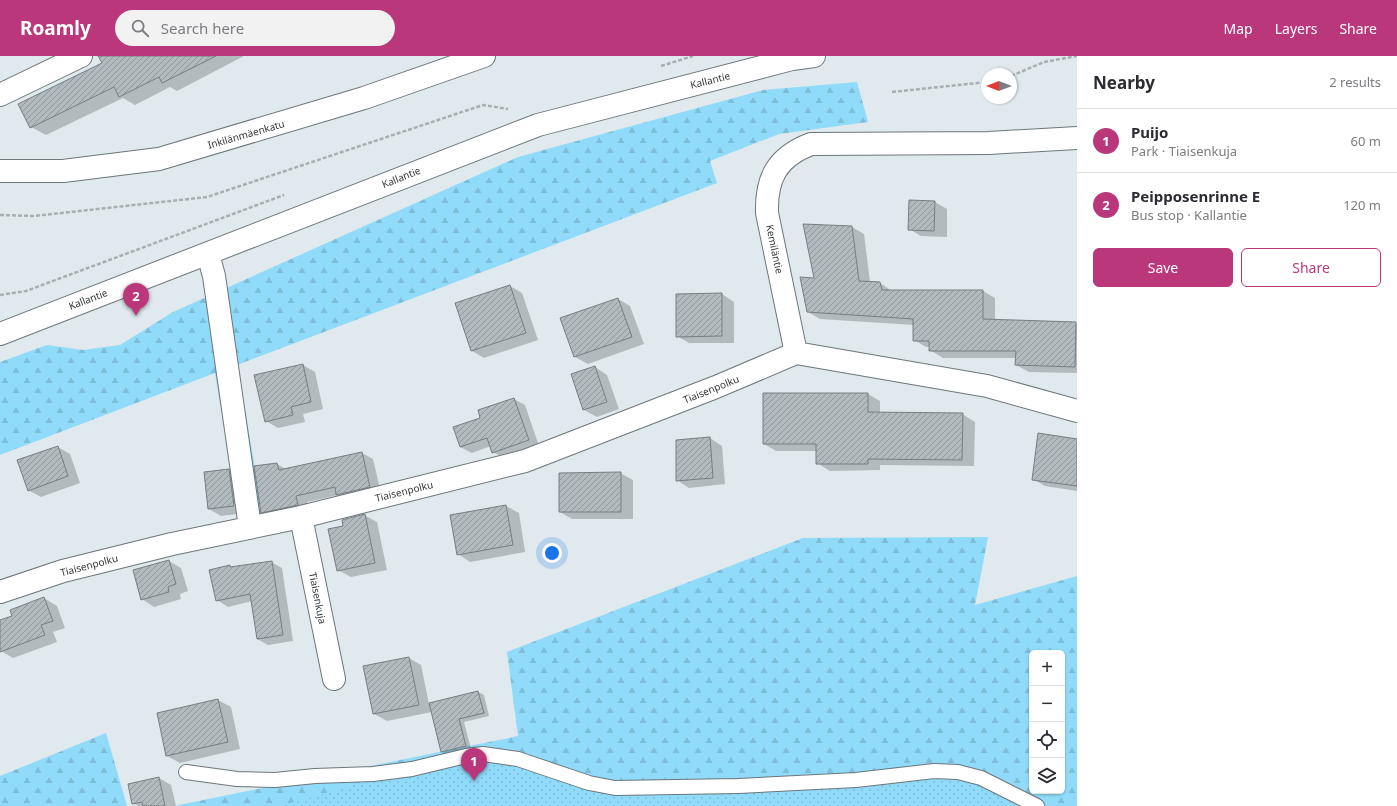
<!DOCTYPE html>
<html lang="en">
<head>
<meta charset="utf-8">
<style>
	body { margin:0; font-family:"Noto Sans",sans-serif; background:#f2f2f3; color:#2b2b33 }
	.controls { position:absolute; right:12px; bottom:12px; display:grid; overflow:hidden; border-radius:6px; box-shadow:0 1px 3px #0004 }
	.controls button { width:36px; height:36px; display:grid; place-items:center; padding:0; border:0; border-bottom:1px solid #e1e1e2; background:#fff; color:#2b2b33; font:20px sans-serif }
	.compass { position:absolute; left:981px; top:12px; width:36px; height:36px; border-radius:50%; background:#fff; box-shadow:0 1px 3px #0004; rotate:270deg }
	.you { position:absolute; left:552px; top:497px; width:14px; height:14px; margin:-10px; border:3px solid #fff; border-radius:50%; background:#1a73e8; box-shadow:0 0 0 6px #1a73e833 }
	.badge { display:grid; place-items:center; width:26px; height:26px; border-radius:50%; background:#bb377c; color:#fff; font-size:13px; font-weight:700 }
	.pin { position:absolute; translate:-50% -33px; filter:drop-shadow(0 1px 2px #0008) }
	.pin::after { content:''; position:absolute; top:21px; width:14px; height:12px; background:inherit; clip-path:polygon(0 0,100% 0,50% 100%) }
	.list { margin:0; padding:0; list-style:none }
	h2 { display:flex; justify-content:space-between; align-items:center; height:52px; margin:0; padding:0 16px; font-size:17px }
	h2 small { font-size:13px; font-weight:400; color:#7c7c81 }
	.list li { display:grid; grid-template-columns:26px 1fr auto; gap:12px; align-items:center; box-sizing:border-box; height:64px; padding:0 16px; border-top:1px solid #e1e1e2 }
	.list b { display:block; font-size:15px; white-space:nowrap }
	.list p { margin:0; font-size:13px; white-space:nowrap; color:#7c7c81 }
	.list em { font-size:13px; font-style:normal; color:#7c7c81 }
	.actions { display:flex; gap:8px; padding:12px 16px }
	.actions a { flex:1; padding:9px 0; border:1px solid #bb377c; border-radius:6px; text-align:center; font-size:14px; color:#bb377c }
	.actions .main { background:#bb377c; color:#fff }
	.icon { flex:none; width:22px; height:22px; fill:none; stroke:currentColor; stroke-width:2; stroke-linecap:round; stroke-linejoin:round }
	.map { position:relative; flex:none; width:1077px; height:750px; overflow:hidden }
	header { display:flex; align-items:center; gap:24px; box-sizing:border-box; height:56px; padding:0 20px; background:#bb377c; color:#fff }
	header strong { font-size:19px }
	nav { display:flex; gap:22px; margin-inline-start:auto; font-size:14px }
	.search { width:280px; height:36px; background:#f2f2f3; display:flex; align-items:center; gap:10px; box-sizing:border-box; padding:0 14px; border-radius:22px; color:#7c7c81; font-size:15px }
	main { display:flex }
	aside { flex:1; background:#fff }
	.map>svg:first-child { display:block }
	.forest { fill:url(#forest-firs); fill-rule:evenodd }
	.park { fill:url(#park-dots) }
	.shadow { fill:#0003 }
	.building { fill:url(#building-hatch); stroke:#767e82 }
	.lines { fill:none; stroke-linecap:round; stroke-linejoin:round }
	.service-casing { stroke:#6d7679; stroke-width:16 }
	.minor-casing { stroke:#6d7679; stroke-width:24 }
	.tertiary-casing { stroke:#6d7679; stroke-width:24 }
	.secondary-casing { stroke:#6d7679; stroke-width:24 }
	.path { stroke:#a8afb2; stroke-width:2.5; stroke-dasharray:4 2; stroke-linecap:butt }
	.service { stroke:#fff; stroke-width:14 }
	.minor { stroke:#fff; stroke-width:22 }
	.tertiary { stroke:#fff; stroke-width:22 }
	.secondary { stroke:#fff; stroke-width:22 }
	.labels { text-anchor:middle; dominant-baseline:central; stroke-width:3; stroke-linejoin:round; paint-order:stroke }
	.street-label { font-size:10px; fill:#343739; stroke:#fff }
</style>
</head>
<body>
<header>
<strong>Roamly</strong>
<div class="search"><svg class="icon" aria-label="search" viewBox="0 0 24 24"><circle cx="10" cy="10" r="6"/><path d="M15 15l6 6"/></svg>Search here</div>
<nav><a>Map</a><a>Layers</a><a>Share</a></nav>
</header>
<main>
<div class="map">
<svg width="1077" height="750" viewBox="0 0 1077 750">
	<defs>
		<pattern id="forest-firs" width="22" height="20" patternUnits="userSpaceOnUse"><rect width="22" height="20" fill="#90dbfa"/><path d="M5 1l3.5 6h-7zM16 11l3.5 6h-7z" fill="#7dbdd7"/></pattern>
		<pattern id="park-dots" width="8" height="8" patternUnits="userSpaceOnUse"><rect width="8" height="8" fill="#90dbfa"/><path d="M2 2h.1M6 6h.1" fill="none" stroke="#7dbdd7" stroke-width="1.8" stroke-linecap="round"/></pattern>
		<pattern id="building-hatch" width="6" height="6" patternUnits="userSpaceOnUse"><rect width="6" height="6" fill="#b1babe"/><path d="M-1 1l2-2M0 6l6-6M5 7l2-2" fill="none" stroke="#91989b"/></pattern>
	</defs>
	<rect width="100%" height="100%" fill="#e0e9ed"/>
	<g class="forest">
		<path d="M857,26L868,66L779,78L710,105L717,127L237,309L263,457L239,461L215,317L0,399V306L47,289L83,294L120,289L173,256L518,101L763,34Z"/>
		<path d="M988,481L975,549L1077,520V750H174L518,680L507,596L803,482ZM1032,597H1062V735H1032Z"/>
		<path d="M106,677L127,750H0V720Z"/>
	</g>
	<path class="park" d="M483,698L615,732L958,716L1037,750H279L449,703Z"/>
	<g class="shadow">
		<path d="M112,0H244L177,35L170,31L135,49L123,42L46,79L31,71Z"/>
		<path d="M910,145L935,146L947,153V181L921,180L909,173Z"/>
		<path d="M852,171L864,178L870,226L880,227L892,235H983L995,242V265L1077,268V317L1029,316L1016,309L1017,302H943L930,294V291H926L914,284V269L820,263L808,256L815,223Z"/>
		<path d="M510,230L522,237L538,284L484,302L472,295L457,248Z"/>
		<path d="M722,238L734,246V287H689L677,280Z"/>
		<path d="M618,243L630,250L644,288L588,308L575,301Z"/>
		<path d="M303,309L315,316L323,353L303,358L305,366L278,372L266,365Z"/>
		<path d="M595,311L607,319L619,353L597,361L584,354L573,319Z"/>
		<path d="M868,338L880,345V358H962L975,366L974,410L880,409V414L830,415L817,407V395H776L764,388Z"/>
		<path d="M514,343L525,349L539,390L504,402L493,396L491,390L472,397L460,391L482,363Z"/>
		<path d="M710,382L722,390L725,428L689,432L677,424Z"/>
		<path d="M1077,384V435L1045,430L1033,423Z"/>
		<path d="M58,391L70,398L80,427L41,441L28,434Z"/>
		<path d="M362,397L373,403L381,437L349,445L338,439L307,446L309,455L273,462L262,456L277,408L286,413Z"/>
		<path d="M229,414L241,421L246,457L221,460L209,453Z"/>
		<path d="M620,417L633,424V463H572L560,456Z"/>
		<path d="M506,450L519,457L525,496L470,506L458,498Z"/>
		<path d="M364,459L377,466L387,514L351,521L338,514L344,470Z"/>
		<path d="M169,505L181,512L188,535L180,538L181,543L154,551L142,543Z"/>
		<path d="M271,506L282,512L293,585L268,589L257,583L252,545L228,551L217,544L230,510L232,512Z"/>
		<path d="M44,542L57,550L65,572L53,576L57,586L13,602L1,595L0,565L13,560Z"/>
		<path d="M409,602L421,609L429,648L478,636L484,639L489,660L464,666L471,693L448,699L442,696L432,656L387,665L374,658Z"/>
		<path d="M218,644L231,651L240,693L180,707L167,700L158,658Z"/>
		<path d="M159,722L171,729L176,750H138L133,747Z"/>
	</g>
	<g class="building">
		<path d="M98,0H216L162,27L159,21L119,41L114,31L30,72L18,48L102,7Z"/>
		<path d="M909,144L935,145L934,175L908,174Z"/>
		<path d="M803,168L852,170L859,225L880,226L882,234H983V263L1076,266L1075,311L1015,309L1016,295H929V285H913V263L807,256L800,221L814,222Z"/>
		<path d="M510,229L526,277L471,295L455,247Z"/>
		<path d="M722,237V280L676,281V238Z"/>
		<path d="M618,242L632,281L574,301L560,262Z"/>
		<path d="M303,308L311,346L291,351L293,359L265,366L254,319Z"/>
		<path d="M595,310L607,346L583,354L571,318Z"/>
		<path d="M763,337H868V356L963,357L962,404L868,403V408H816V388H763Z"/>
		<path d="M514,342L529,384L492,397L487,382L460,391L453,371L480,362L478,354Z"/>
		<path d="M1038,377L1077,383V430L1032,424Z"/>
		<path d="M710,381L713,422L676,425V384Z"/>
		<path d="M58,390L68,420L28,435L17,404Z"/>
		<path d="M362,396L370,431L336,439L335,431L296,440L298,449L261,457L254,410L277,407L279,414Z"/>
		<path d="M229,413L234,450L208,453L204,416Z"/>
		<path d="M621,416V456H559V417Z"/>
		<path d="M506,449L513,489L457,499L450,459Z"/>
		<path d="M365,458L375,507L337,515L328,473L343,470L342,464Z"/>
		<path d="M169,504L176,528L168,531L169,536L141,544L133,514Z"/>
		<path d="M272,505L283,579L257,583L250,538L216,545L209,514L230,509V511Z"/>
		<path d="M44,541L53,565L41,569L45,579L0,596V564L12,560L10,554Z"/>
		<path d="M409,601L419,649L373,658L363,610Z"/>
		<path d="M478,635L484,657L459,663L466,690L441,696L429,647Z"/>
		<path d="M218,643L228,686L166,700L157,657Z"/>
		<path d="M159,721L165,750H143L142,746L132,748L128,728Z"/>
	</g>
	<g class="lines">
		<defs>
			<path id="service" d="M186,716L237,723L275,724L315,720L373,718L412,713L466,700L483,698L518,703L589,727L615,732L738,730L856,724L934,715L958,716L981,722L1037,750"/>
			<g id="minor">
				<path d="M0,39L81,0"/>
				<path d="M1077,82L989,87L811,88C777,101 766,122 767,157L796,297L987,330L1077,355"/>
				<path d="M208,198L214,220L250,471"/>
				<path d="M301,461L334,623"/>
				<path d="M0,536L63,515L172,488L301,461L525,405L716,331L796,297"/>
			</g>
			<path id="tertiary" d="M0,115H63L159,103L364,42L484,0"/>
			<path id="secondary" d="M0,278L538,69L792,3L814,0"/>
		</defs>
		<use href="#service" class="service-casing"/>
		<use href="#minor" class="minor-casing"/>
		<use href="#tertiary" class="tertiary-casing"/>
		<use href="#secondary" class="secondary-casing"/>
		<g class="path">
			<path d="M661,10L693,0"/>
			<path d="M1011,20L1044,6L1077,0"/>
			<path d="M892,36L987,26"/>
			<path d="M0,159L34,160L207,141L483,49L508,53"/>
			<path d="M0,239L26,235L284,139"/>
		</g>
		<use href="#service" class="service"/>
		<use href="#minor" class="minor"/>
		<use href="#tertiary" class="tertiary"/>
		<use href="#secondary" class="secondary"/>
	</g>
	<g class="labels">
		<g class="street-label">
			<text transform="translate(710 24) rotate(-14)">Kallantie</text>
			<text transform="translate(246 78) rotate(-16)">Inkilänmäenkatu</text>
			<text transform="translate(401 121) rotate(-22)">Kallantie</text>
			<text transform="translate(775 193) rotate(78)">Kemiläntie</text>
			<text transform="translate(88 243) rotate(-21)">Kallantie</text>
			<text transform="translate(711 333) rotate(-22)">Tiaisenpolku</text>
			<text transform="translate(404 435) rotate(-14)">Tiaisenpolku</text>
			<text transform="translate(89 509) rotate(-15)">Tiaisenpolku</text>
			<text transform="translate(318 542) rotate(79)">Tiaisenkuja</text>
		</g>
	</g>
</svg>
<div class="controls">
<button>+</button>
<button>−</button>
<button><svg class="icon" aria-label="locate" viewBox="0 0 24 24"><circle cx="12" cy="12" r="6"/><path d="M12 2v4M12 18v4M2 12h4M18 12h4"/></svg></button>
<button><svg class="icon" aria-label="layers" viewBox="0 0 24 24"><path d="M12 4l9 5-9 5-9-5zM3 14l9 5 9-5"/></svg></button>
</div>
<svg class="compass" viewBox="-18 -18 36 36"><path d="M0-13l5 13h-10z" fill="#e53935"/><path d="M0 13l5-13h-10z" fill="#7c7c81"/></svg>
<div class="you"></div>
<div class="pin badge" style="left:474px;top:725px">1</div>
<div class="pin badge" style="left:136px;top:260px">2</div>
</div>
<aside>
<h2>Nearby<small>2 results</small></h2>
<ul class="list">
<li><span class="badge">1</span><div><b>Puijo</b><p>Park · Tiaisenkuja</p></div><em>60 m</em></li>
<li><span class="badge">2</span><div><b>Peipposenrinne E</b><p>Bus stop · Kallantie</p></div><em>120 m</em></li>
</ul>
<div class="actions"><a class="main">Save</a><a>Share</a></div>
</aside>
</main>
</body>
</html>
